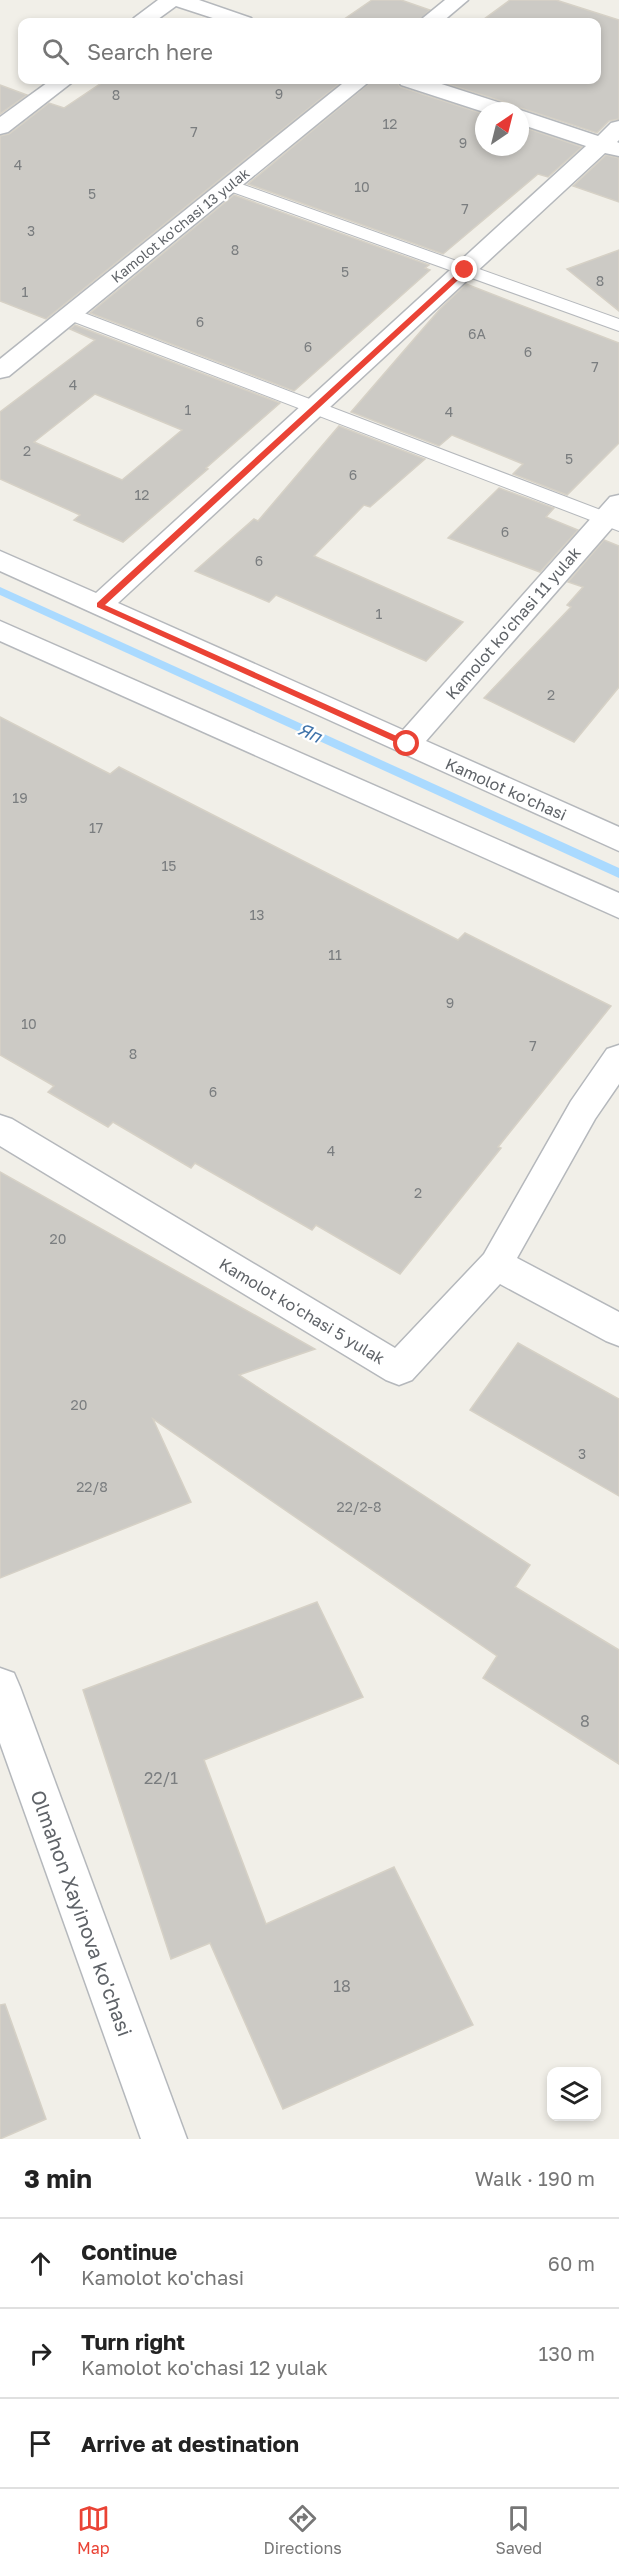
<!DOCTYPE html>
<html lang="en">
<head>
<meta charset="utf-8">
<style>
	body { margin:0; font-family:"Golos Text",sans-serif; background:#f6f6f6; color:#222 }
	.controls { position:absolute; right:18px; bottom:18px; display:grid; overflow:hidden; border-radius:12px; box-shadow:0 3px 9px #0003 }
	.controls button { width:54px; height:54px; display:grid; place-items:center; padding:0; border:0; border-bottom:2px solid #e0e0e0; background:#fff; color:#222; font:30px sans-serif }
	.compass { position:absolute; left:475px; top:102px; width:54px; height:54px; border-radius:50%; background:#fff; box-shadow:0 3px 9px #0003; rotate:35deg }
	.stop { position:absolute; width:18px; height:18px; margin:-14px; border:4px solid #ea4335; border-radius:50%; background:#fff }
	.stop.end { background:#ea4335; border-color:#fff; box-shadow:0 2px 6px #0008 }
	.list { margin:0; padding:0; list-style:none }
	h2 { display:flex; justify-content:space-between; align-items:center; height:78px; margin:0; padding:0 24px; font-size:26px }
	h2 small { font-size:20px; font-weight:400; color:#767676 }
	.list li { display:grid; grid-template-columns:39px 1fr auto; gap:18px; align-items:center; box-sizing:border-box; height:90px; padding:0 24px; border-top:2px solid #e0e0e0 }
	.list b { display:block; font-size:22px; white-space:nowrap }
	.list p { margin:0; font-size:20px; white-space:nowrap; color:#767676 }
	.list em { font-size:20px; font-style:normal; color:#767676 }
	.icon { flex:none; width:33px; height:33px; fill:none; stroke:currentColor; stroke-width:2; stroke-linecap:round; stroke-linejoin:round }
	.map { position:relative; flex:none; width:619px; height:2139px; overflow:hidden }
	.search { position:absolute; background:#fff; box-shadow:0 3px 9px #0003; left:18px; right:18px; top:18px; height:66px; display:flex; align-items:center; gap:15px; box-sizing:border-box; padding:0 21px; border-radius:12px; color:#767676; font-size:22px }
	.sheet { height:348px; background:#fff }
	nav { display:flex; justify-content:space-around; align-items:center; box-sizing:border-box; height:84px; border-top:2px solid #e0e0e0; background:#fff; font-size:16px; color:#767676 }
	nav a { display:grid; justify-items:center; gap:3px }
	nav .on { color:#ea4335 }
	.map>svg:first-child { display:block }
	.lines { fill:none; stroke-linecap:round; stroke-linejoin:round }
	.stream { fill:#aadaff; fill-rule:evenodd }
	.building { fill:#cccac5; stroke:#d6d1c6; stroke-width:1.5; fill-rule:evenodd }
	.service-casing { stroke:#b5b8bc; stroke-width:2 }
	.minor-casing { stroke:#b5b8bc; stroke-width:3 }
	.service { fill:#fff; fill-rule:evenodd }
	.minor { fill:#fff; fill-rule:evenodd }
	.route { fill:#ea4335 }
	.labels { text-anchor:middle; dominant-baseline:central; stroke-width:4.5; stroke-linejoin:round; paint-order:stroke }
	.number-label { font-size:14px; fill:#7a7d7f }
	.far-street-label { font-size:14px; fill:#5f6368; stroke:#fff }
	.street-label { font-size:16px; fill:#5f6368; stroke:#fff }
	.near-number-label { font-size:16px; fill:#7a7d7f }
	.water-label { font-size:18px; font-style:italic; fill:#4174aa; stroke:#fff }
	.near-street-label { font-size:20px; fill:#5f6368; stroke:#fff }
</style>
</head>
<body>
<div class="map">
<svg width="619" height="2139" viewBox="0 0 619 2139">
	<rect width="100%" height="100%" fill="#f1efe8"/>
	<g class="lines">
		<path class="stream" d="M0,587L619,868V878L0,595Z"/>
	</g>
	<g class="building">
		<path d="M372,0H401L430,10L418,22H340Z"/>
		<path d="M510,0H556L619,20V119L609,121L597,133L521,108L515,111L511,104L435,80H597V22H480Z"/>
		<path d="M106,80H344L46,319L0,301V136L9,134L49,103L64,108Z"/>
		<path d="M373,80H396L400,87L484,114V147H520V126L582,147L548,177L538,174L443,254L248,184Z"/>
		<path d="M0,85L27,95L0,114Z"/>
		<path d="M606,155L619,158V202L573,186Z"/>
		<path d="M234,195L429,265L425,268L430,270L294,391L90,313Z"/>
		<path d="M619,250V311L567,269Z"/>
		<path d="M466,284L619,343V443L567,495L513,474L523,464L452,435L439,446L351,412L440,309Z"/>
		<path d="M75,325L280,403L206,468L208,469L123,542L74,520L80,515L0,479V412L95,340L70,329ZM95,394L182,430L122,480L34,442Z"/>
		<path d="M339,426L425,459L370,507L364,505L314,556L463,622L426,661L276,595L269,602L195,571L254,519L258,521Z"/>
		<path d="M499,488L554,508L546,517L578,530L540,572L448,538Z"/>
		<path d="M604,540L619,546V687L574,742L484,698L571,607L567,605L583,587L568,582Z"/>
		<path d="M0,717L110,774L119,767L458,940L465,933L611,1006L498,1147L501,1148L400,1274L316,1225L312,1230L195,1163L191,1168L113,1122L108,1127L48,1092L54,1086L0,1055Z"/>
		<path d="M0,1172L315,1349L239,1375L530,1565L515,1587L619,1650V1764L483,1678L497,1656L153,1419L191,1502L0,1578Z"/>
		<path d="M518,1343L619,1399V1496L470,1410Z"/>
		<path d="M317,1602L363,1697L204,1760L266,1924L394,1867L473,2025L283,2109L210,1943L171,1959L83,1690Z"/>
		<path d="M5,2004L46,2119L0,2139V2005Z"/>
	</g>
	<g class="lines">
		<defs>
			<g id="service">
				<path d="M230,180L619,319V331L224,189L221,185L224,181Z"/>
				<path d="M71,308L619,517V531L64,318L62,314L64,310Z"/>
			</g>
			<g id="minor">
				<path d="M158,0H199L251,18L254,22H225L176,6L154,22H131L134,18Z"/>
				<path d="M445,0H468L442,22H420L423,18Z"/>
				<path d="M51,80H75L8,132L0,134V117Z"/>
				<path d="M347,80H371L9,376L0,378V359Z"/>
				<path d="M398,80H429L510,106L513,111L484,112L401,85Z"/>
				<path d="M520,110L598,136L611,123L619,121V140L617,142L619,143V156L605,153L118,603L403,730L610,497L619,495V520L426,741L619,827V851L0,571V551L96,593L586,146L520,124V111H518Z"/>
				<path d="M0,621L619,893V918L0,641Z"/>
				<path d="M619,1045V1084L595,1119L517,1258L619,1312V1346L606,1341L500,1284L412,1380L399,1385L386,1380L0,1146V1115L12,1119L395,1348L484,1254L571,1101L607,1049Z"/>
				<path d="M0,1668L14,1673L20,1687L187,2139H141L0,1743Z"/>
			</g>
		</defs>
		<use href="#service" class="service-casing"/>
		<use href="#minor" class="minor-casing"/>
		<use href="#service" class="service"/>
		<use href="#minor" class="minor"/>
	</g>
	<path class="route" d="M463,268L469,270L105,605L410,742V746H404L97,607V603Z"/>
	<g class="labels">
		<g class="number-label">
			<text x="279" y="93">9</text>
			<text x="116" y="94">8</text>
			<text x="390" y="123">12</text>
			<text x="194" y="131">7</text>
			<text x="463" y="142">9</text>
			<text x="18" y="164">4</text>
			<text x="362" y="186">10</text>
			<text x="92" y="193">5</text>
			<text x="465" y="208">7</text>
			<text x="31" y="230">3</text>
			<text x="235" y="249">8</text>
			<text x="345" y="271">5</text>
			<text x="600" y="280">8</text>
			<text x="25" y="291">1</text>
			<text x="200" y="321">6</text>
			<text x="477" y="333">6A</text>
			<text x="308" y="346">6</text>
			<text x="528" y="351">6</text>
			<text x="595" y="366">7</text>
			<text x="73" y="384">4</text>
			<text x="188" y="409">1</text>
			<text x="449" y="411">4</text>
			<text x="27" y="450">2</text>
			<text x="569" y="458">5</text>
			<text x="353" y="474">6</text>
			<text x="142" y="494">12</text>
			<text x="505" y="531">6</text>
			<text x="259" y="560">6</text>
			<text x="379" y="613">1</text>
			<text x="551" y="694">2</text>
			<text x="20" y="797">19</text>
			<text x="96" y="827">17</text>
			<text x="169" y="865">15</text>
			<text x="257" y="914">13</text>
			<text x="335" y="954">11</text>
			<text x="450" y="1002">9</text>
			<text x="29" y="1023">10</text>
			<text x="533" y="1045">7</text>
			<text x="133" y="1053">8</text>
			<text x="213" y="1091">6</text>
			<text x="331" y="1150">4</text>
			<text x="418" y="1192">2</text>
			<text x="58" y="1238">20</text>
			<text x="79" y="1404">20</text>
			<text x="582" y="1453">3</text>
			<text x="92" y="1486">22/8</text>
			<text x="359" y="1506">22/2-8</text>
		</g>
		<g class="far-street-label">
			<text transform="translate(180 225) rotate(-39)">Kamolot ko'chasi 13 yulak</text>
		</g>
		<g class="street-label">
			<text transform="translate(513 623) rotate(-49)">Kamolot ko'chasi 11 yulak</text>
			<text transform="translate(506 789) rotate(24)">Kamolot ko'chasi</text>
			<text transform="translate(302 1311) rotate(31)">Kamolot ko'chasi 5 yulak</text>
		</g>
		<g class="near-number-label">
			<text x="585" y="1721">8</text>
			<text x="161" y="1778">22/1</text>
			<text x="342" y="1986">18</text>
		</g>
		<g class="water-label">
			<text transform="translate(310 732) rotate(25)">Яп</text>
		</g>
		<g class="near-street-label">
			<text transform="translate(82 1913) rotate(70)">Olmahon Xayinova ko'chasi</text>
		</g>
	</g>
</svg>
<div class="controls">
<button><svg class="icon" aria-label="layers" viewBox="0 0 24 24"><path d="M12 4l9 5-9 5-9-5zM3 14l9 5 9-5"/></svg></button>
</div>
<svg class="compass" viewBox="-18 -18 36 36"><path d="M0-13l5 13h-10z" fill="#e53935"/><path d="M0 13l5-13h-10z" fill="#767676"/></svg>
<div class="stop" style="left:407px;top:744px"></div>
<div class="stop end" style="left:465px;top:270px"></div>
<div class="search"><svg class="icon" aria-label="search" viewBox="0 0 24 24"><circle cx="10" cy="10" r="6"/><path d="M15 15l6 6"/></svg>Search here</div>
</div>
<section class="sheet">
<h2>3 min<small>Walk · 190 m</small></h2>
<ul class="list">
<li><svg class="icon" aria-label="ahead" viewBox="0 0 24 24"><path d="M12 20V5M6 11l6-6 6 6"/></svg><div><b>Continue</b><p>Kamolot ko'chasi</p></div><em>60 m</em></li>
<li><svg class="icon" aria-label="right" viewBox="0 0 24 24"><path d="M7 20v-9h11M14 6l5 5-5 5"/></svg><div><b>Turn right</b><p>Kamolot ko'chasi 12 yulak</p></div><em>130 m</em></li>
<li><svg class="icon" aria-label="arrive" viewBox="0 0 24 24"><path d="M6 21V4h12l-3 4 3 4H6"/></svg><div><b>Arrive at destination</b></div></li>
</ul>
</section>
<nav>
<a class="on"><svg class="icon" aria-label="map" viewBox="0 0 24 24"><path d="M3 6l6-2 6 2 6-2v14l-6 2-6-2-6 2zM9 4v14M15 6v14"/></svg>Map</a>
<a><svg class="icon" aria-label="directions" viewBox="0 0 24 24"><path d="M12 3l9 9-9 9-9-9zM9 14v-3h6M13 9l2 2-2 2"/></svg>Directions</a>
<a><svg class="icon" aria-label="saved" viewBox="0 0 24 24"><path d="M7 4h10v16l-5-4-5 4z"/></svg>Saved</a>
</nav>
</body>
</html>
